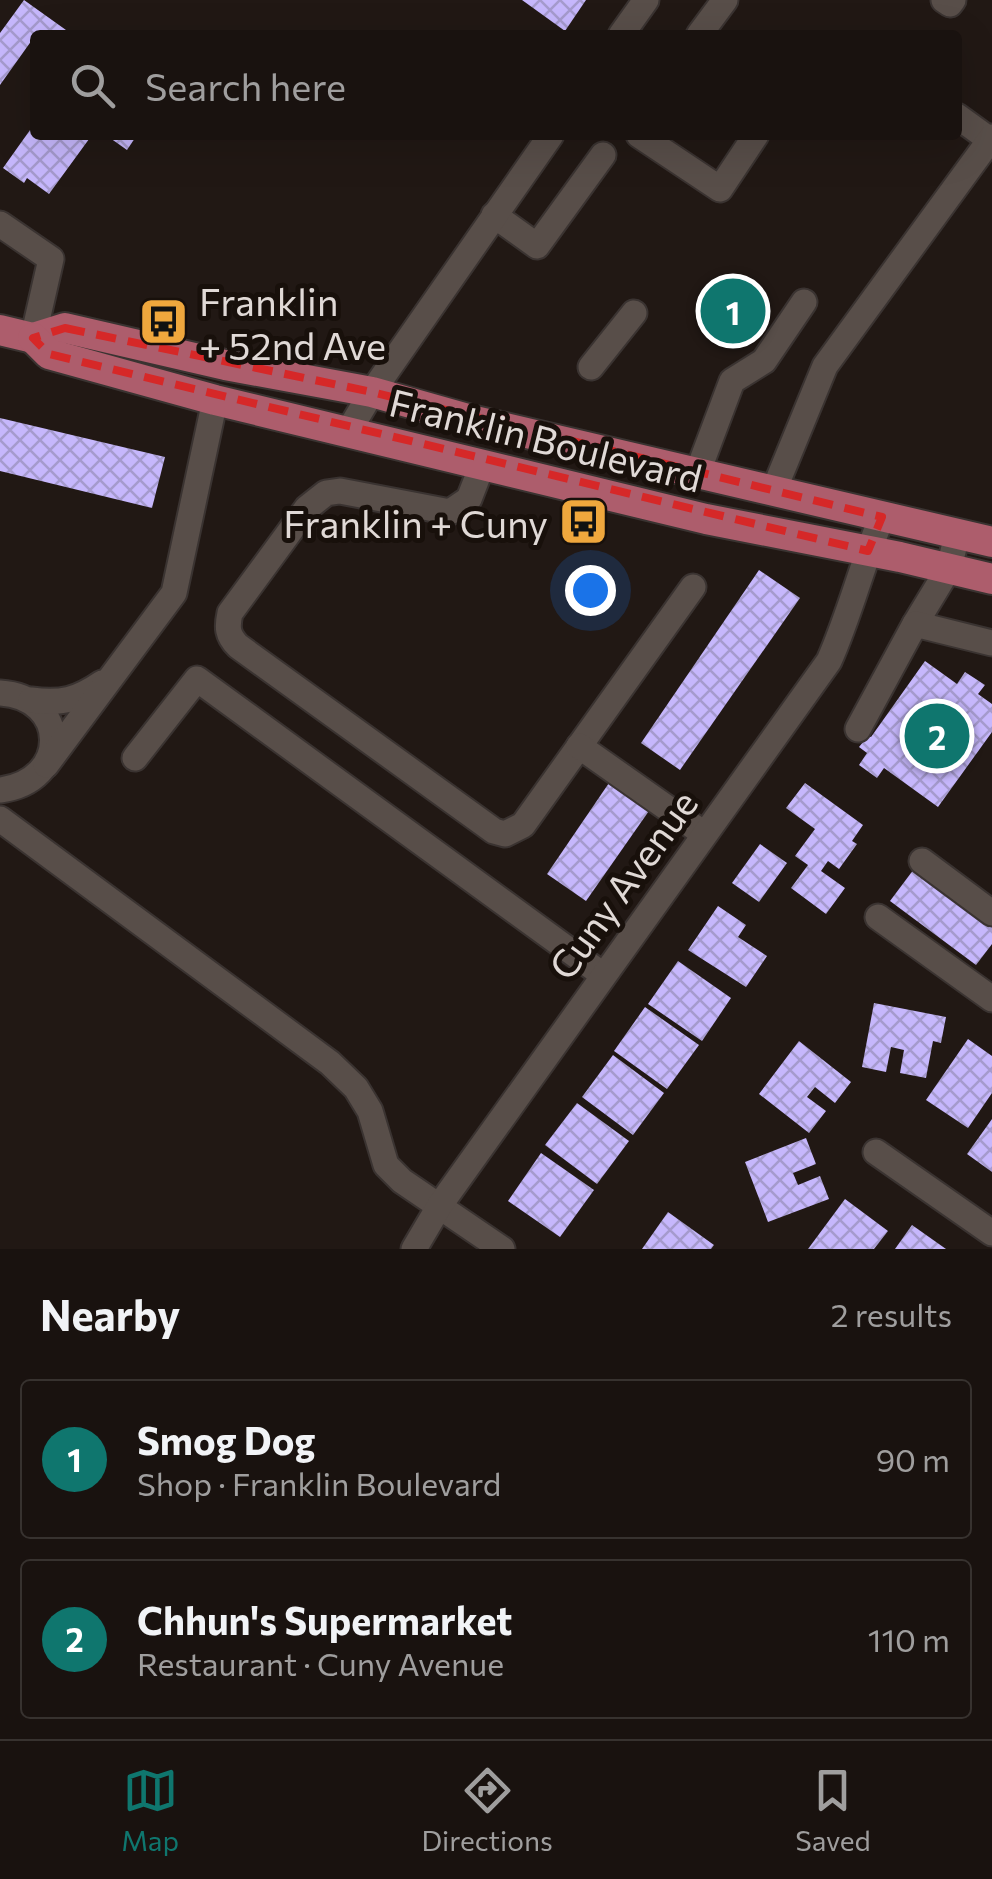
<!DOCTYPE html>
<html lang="en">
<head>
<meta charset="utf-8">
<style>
	body { margin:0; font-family:Commissioner,sans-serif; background:#26201d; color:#f1f3f6 }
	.you { position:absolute; left:590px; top:590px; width:35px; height:35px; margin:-25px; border:8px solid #fff; border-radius:50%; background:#1a73e8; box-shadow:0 0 0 15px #1a73e833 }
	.badge { display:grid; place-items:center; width:65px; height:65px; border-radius:50%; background:#0f766e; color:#fff; font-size:32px; font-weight:700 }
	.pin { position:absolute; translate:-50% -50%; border:5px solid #fff; box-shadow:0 2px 10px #0006 }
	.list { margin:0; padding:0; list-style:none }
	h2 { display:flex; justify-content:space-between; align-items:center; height:130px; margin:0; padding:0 40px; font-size:42px }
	h2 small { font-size:32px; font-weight:400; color:#9f9e9e }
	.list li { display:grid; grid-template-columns:65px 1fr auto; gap:30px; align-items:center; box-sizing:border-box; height:160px; margin:0 20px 20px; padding:0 20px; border:2px solid #37322f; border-radius:10px }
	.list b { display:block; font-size:38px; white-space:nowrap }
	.list p { margin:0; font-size:32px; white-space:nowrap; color:#9f9e9e }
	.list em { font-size:32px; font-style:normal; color:#9f9e9e }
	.icon { flex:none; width:55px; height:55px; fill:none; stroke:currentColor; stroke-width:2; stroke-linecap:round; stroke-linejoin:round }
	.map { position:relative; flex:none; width:992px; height:1249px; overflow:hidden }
	.search { position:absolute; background:#19120f; box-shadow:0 10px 40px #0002; left:30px; right:30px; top:30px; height:110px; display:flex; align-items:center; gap:25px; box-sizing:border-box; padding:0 35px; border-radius:10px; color:#9f9e9e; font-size:38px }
	.sheet { height:490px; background:#19120f }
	nav { display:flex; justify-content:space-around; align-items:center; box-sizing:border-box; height:140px; border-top:2px solid #37322f; background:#19120f; font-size:28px; color:#9f9e9e }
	nav a { display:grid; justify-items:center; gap:5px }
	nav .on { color:#0f766e }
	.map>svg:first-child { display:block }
	.building { fill:url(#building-cross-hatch) }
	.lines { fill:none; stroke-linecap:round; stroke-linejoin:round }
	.minor-casing { stroke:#3a3331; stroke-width:29 }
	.major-casing { stroke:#3a3331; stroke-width:34 }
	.minor { stroke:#584e49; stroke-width:25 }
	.major { stroke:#ad5d6c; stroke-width:30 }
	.marked { fill:none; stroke:#d62828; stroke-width:8; stroke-dasharray:20 12; stroke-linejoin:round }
	.labels { text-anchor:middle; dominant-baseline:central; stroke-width:10; stroke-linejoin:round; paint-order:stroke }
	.poi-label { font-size:38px; fill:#e0d9d6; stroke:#18100b; text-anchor:start }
	.street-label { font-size:38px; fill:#e0d9d6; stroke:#18100b }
</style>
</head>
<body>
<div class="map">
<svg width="992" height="1249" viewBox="0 0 992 1249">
	<defs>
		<pattern id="building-cross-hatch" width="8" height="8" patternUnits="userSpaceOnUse" patternTransform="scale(2.5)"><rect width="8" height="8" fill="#c6b7fc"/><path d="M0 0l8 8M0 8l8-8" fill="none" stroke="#a59acd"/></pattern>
	</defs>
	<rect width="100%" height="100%" fill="#211814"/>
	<g class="building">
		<path d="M24,0L73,35H35V43L32,40L0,85V33Z"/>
		<path d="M522,0H586L565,31Z"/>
		<path d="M35,123V135H92L49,194L27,178L24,183L3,168Z"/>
		<path d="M112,135H137L127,150L110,138Z"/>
		<path d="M0,418L165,457L152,508L0,471Z"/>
		<path d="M759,570L800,598L680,770L641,743Z"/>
		<path d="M925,661L957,684L965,672L985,685L978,694L992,704V732L938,807L884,768L877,778L859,765L867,753L859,747L868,736L871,737Z"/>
		<path d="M611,780L651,808L586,901L547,874Z"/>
		<path d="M805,783L863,825L852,841L857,844L839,869L828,861L821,871L845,888L826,914L791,888L808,865L795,856L815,829L786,808Z"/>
		<path d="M760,844L787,863L759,902L732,883Z"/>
		<path d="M914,869L992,927V944L976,965L890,901Z"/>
		<path d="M718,906L746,925L738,937L767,956L746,987L688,950Z"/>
		<path d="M678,961L731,998L702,1041L648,1004Z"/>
		<path d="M874,1003L946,1017L941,1043L933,1041L926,1078L900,1073L904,1050L891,1047L886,1072L862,1067Z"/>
		<path d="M645,1007L699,1045L667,1089L614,1051Z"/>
		<path d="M968,1039L992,1056V1093L968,1128L926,1100Z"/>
		<path d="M799,1041L851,1082L835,1103L815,1087L807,1097L826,1111L809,1133L759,1094Z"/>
		<path d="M613,1055L664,1093L633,1135L582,1097Z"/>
		<path d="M577,1103L629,1141L597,1184L545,1145Z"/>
		<path d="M992,1119V1172L967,1154Z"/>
		<path d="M806,1138L816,1164L793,1173L798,1185L820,1176L829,1199L768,1222L745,1162Z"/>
		<path d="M541,1153L594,1190L560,1237L508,1201Z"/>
		<path d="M845,1199L888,1231L874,1249H808Z"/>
		<path d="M668,1212L714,1245L711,1249H642Z"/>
		<path d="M912,1225L946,1249H895Z"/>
	</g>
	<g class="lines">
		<defs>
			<g id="minor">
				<path d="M944,0L950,4L953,0"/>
				<path d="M621,35L646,0"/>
				<path d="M699,35L725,0"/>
				<path d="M957,116L990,140"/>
				<path d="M639,135L720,189L756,135"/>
				<path d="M494,215L537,246L603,155"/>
				<path d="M0,224L51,259L33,338"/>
				<path d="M591,367L634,313"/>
				<path d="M348,432L372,392L551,135"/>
				<path d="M483,463L469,499L450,512L340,491L326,493L307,508L230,613C227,627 227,635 238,646L494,831L505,834L523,825L693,587"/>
				<path d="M697,474L732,381L764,361L804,302"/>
				<path d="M774,490L825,366L992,137"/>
				<path d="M915,624L949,568L957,535"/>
				<path d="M0,693C69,697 71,781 0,790"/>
				<path d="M31,700C62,704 77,700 102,683"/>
				<path d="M858,729L915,624L992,643"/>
				<path d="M579,746L704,834"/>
				<path d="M135,758L197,679L603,975"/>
				<path d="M46,765L174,593L215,400"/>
				<path d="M0,819L330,1063L356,1088L370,1111L386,1165L402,1181L502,1249"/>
				<path d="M922,861L992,913"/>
				<path d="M878,917L992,999"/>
				<path d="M876,1152L992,1233"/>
				<path d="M414,1249L440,1205L829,661C850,614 862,564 882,517"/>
			</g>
			<g id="major">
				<path d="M0,330L33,338L65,328L225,365L372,392L471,420L992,542"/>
				<path d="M33,338L49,354L215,400L706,519L900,557L992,579"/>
			</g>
		</defs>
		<use href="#minor" class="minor-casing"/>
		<use href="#major" class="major-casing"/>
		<use href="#minor" class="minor"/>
		<use href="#major" class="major"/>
	</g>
	<path class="marked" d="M65,328L372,392L882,517L868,551L49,354L33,338Z"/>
	<defs>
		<symbol id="bus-square" viewBox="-11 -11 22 22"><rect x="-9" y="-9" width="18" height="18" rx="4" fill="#efa73d" stroke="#18100b"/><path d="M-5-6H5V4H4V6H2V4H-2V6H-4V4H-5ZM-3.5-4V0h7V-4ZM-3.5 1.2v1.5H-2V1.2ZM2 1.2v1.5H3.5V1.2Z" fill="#111"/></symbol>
	</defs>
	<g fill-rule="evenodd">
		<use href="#bus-square" x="136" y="294" width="55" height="55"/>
		<use href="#bus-square" x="556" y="494" width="55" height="55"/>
	</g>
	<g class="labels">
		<g class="poi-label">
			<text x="199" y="300">Franklin<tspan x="199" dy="44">+ 52nd Ave</tspan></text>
			<text x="548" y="522" text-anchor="end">Franklin + Cuny</text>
		</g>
		<g class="street-label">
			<text transform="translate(546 439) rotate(14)">Franklin Boulevard</text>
			<text transform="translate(622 884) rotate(-54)">Cuny Avenue</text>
		</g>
	</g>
</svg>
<div class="you"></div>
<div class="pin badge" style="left:733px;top:311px">1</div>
<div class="pin badge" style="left:937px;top:736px">2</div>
<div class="search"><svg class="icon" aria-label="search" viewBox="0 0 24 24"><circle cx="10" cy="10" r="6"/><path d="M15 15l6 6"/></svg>Search here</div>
</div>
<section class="sheet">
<h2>Nearby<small>2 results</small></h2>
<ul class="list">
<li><span class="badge">1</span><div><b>Smog Dog</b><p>Shop · Franklin Boulevard</p></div><em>90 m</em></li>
<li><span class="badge">2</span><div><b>Chhun's Supermarket</b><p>Restaurant · Cuny Avenue</p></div><em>110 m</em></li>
</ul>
</section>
<nav>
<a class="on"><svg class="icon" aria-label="map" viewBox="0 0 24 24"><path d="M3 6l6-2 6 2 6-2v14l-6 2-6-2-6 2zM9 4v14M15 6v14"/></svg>Map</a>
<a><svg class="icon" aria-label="directions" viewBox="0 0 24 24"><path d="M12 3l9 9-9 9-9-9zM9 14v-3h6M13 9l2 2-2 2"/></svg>Directions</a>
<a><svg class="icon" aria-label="saved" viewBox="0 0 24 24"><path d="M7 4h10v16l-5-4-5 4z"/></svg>Saved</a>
</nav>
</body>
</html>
